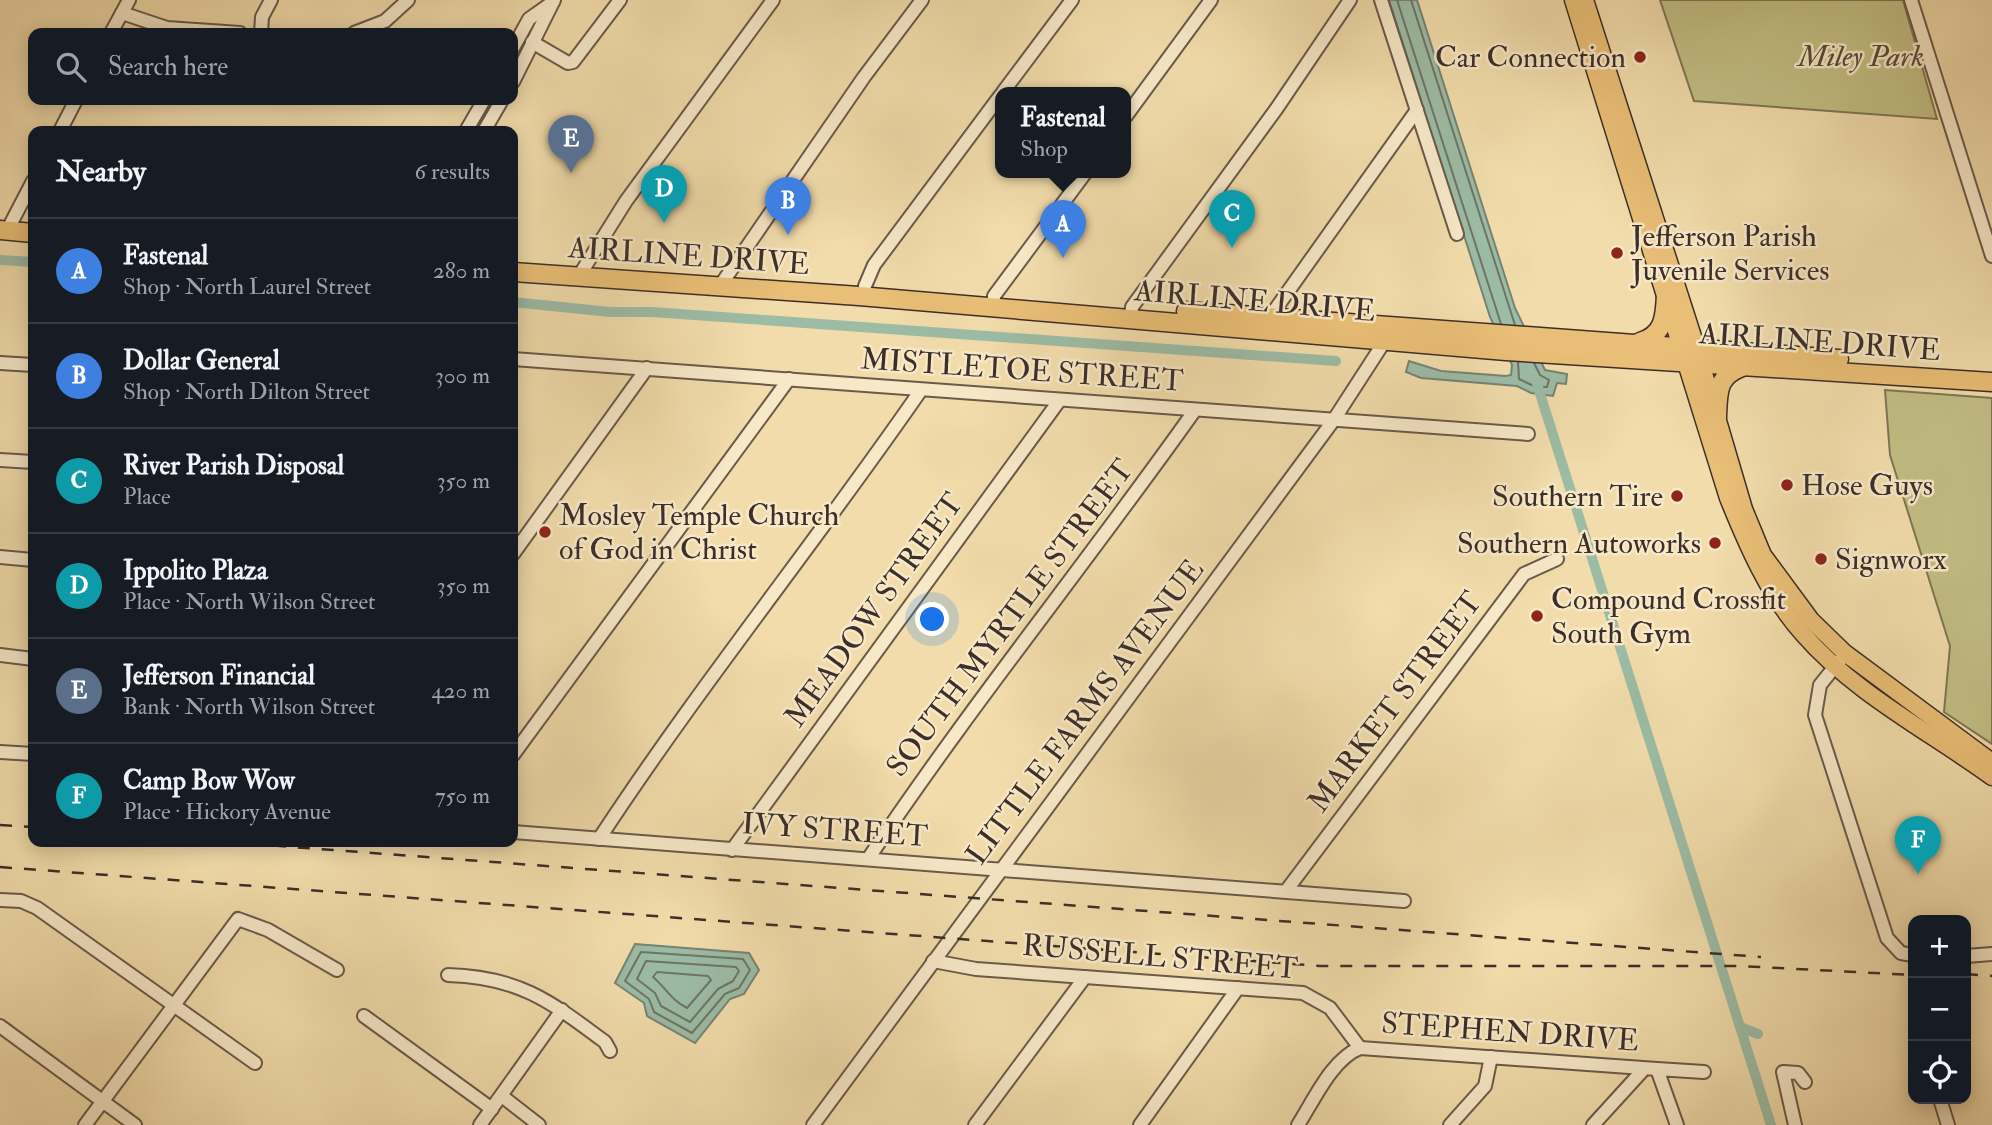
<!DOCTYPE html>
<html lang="en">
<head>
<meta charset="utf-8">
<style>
	body { margin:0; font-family:"IM FELL Double Pica",serif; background:#242831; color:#f1f3f6 }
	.controls { position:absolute; right:21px; bottom:21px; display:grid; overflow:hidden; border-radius:14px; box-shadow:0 4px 18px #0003 }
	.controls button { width:63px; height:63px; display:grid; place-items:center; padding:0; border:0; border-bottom:2px solid #363941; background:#171b24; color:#f1f3f6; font:35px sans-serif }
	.you { position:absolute; left:933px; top:620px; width:24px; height:24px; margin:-18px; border:5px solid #fff; border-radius:50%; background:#1a73e8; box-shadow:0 0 0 10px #1a73e833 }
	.badge { display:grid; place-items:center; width:46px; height:46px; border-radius:50%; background:#1a73e8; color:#fff; font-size:23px; font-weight:700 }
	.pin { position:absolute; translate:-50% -58px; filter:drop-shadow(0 2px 4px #0008) }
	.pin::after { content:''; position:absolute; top:37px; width:24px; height:21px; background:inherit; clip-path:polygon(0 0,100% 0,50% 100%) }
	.popup { position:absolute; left:995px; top:87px; width:136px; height:91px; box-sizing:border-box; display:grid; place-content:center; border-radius:14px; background:#171b24; filter:drop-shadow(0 2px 5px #0005); font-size:23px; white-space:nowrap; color:#9ea1a6 }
	.popup b { font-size:26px; color:#f1f3f6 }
	.popup::after { content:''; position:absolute; left:50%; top:100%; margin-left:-14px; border:14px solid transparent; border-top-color:#171b24 }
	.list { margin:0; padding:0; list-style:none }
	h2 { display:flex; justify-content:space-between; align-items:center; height:91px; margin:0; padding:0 28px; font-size:30px }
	h2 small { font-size:23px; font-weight:400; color:#9ea1a6 }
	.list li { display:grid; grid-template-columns:46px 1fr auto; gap:21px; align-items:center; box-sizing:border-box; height:105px; padding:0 28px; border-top:2px solid #363941 }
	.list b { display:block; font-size:26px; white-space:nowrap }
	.list p { margin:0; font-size:23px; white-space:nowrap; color:#9ea1a6 }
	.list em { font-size:23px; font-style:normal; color:#9ea1a6 }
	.icon { flex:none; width:38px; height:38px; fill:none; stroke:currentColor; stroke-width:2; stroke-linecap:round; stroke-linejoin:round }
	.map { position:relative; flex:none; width:1992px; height:1125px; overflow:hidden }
	.search { position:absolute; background:#171b24; box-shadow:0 4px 18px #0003; left:28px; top:28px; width:490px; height:77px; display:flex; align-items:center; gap:18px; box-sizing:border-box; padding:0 24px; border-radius:14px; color:#9ea1a6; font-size:26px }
	.panel { position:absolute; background:#171b24; box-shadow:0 4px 18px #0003; left:28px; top:126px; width:490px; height:721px; border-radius:14px }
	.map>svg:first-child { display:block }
	.green { fill:#c2be84; stroke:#7f7656; stroke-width:2 }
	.water { fill:#9cbca6; stroke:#768374; stroke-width:2 }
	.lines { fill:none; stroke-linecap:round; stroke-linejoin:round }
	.shore { stroke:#6c7568; stroke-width:2 }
	.canal { stroke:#9cbca6; stroke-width:10 }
	.minor-casing { stroke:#6a5a4a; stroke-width:16 }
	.major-casing { stroke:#3c2e29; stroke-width:19 }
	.highway-casing { stroke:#3c2e29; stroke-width:21 }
	.minor { stroke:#f7e8c8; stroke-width:12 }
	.major { stroke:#e9be76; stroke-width:16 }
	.highway { stroke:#e9be76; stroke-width:18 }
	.rail { stroke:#3c2e29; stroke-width:2.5; stroke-dasharray:12 12; stroke-linecap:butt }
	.poi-dot { fill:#8f2418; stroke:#f7e8c8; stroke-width:2.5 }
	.labels { text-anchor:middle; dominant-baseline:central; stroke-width:5; stroke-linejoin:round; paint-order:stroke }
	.park-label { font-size:30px; font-style:italic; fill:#574b3b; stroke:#f7e8c8 }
	.poi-label { font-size:30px; fill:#3c2e29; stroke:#f7e8c8; text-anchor:start }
	.street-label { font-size:30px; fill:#3c2e29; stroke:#f7e8c8 }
</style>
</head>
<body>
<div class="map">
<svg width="1992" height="1125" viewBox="0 0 1992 1125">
	<rect width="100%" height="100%" fill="#f2dcab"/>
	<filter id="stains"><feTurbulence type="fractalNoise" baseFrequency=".00286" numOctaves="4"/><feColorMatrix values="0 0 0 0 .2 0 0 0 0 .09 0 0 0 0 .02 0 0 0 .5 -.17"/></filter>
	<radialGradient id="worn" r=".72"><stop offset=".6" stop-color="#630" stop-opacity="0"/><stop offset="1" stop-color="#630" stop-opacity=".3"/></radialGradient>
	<g class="green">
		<path d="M1660,0H1903L1937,119L1694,101Z"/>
		<path d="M1885,390L1992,398V744L1944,712L1950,646L1890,455Z"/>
	</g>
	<g class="water">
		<path d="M1389,0H1417L1515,308L1545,370L1567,374L1566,384L1557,383L1553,396L1531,393L1517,386L1421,378L1406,372L1409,361L1441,371L1506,376L1511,375L1512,365L1490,317Z"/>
		<path d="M635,944L749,953L759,970L744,994L730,999L695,1043L647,1016L644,1003L615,983Z"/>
	</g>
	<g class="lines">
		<g class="shore">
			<path d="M1397,0L1501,324"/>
			<path d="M1411,0L1515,325"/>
			<path d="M1518,362L1519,379L1536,387H1547L1549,380L1540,375L1534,363"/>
			<path d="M641,952L743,959L750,970L739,988L725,994L692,1033L654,1012L649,999L625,981Z"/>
			<path d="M646,961L736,967L739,971L733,981L718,989L690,1022L661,1006L655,993L637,979Z"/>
			<path d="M657,972L708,976L711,980L687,1008C671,1000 666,988 653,977Z"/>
		</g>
		<g class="canal">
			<path d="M0,260L33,262"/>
			<path d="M513,302L610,312H652L1336,361"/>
			<path d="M1537,384L1771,1125"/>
			<path d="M1740,1027L1758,1034"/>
		</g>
		<defs>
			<g id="minor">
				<path d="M1381,0L1457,234"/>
				<path d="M1911,0L1992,256"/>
				<path d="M122,13L167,28L240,33"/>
				<path d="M111,33L129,0"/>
				<path d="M261,33L262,17L271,0"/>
				<path d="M354,33L385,21L408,0"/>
				<path d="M532,42L568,63L573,62L620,0"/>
				<path d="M513,48L529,19L553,2"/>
				<path d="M513,82L554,0"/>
				<path d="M1003,92L1072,0"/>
				<path d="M1126,116L1211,0"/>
				<path d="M60,131L76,100"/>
				<path d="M466,131L484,100"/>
				<path d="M484,131L502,100"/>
				<path d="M7,231L33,181"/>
				<path d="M579,276L626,201L773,0"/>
				<path d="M720,286L864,77L922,0"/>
				<path d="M865,286L874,265L1000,96"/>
				<path d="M993,307L994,296L1086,172"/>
				<path d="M1131,318L1132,307L1277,108L1350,0"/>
				<path d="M1267,321L1417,110"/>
				<path d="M513,359L1528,434"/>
				<path d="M0,363L33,365"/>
				<path d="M0,460L33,462"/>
				<path d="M513,554L647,368"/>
				<path d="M0,557L33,560"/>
				<path d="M0,655L33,659"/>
				<path d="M1841,659L1820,685L1815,715L1887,938L1901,953L1913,955"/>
				<path d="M0,752L33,754"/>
				<path d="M513,755L789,379"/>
				<path d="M513,832L1404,901"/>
				<path d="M599,839C700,685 816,542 921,390"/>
				<path d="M732,850L1059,401"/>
				<path d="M868,859C971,705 1088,561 1195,410"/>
				<path d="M1286,891L1524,574L1557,559"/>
				<path d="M0,900L21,901L37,908L255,1063"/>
				<path d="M1966,956L1992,954"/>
				<path d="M933,961L976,969L1303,993L1330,1008L1360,1048"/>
				<path d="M448,975C519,977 550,1001 605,1042L610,1051"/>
				<path d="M364,1016L492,1109"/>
				<path d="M0,1026L135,1125"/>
				<path d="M503,1097L539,1125"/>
				<path d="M1940,1099L1948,1125"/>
				<path d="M85,1125L238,919L268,930L337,970"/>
				<path d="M480,1125L562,1010"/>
				<path d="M813,1125L1333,421L1388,336"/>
				<path d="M975,1125L1085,977"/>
				<path d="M1140,1125L1238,988"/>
				<path d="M1298,1125C1314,1100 1332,1059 1360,1048L1657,1069"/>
				<path d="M1450,1125L1485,1086L1491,1057"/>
				<path d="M1593,1125L1644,1069"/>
				<path d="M1677,1125L1657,1069L1704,1072"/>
				<path d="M1795,1125L1783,1072L1798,1073L1805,1082"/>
			</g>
			<g id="major">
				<path d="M1573,0L1728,498C1747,545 1769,596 1803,634C1854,693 1930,732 1992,777"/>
				<path d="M1585,0L1696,346L1744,509L1763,555L1811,620L1845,653L1992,762"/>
			</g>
			<g id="highway">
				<path d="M0,230L33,233"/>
				<path d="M513,272L859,296L1506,351L1992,382"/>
				<path d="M1186,311L1839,359"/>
				<path d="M1640,342C1664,335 1665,317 1666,295"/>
				<path d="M1717,417C1718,392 1717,376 1742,367"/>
			</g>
		</defs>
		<use href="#minor" class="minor-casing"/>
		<use href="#major" class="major-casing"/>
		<use href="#highway" class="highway-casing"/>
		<use href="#minor" class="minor"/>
		<use href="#major" class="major"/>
		<use href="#highway" class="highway"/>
		<g class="rail">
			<path d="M0,825L33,827"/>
			<path d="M226,842L1761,957"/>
			<path d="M0,867L1320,966H1739L1913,975"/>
			<path d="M1966,974L1992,976"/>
		</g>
	</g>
	<g class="poi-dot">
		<circle cx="1640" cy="57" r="7"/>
		<circle cx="1617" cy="253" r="7"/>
		<circle cx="1787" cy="485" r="7"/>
		<circle cx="1677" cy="496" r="7"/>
		<circle cx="545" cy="532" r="7"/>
		<circle cx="1715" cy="543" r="7"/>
		<circle cx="1821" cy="559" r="7"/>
		<circle cx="1537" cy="616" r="7"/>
	</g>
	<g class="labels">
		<g class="park-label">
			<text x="1861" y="56">Miley Park</text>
		</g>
		<g class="poi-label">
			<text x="1626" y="57" text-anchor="end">Car Connection</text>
			<text x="1631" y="236">Jefferson Parish<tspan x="1631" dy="34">Juvenile Services</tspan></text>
			<text x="1801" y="485">Hose Guys</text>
			<text x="1663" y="496" text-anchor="end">Southern Tire</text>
			<text x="559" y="515">Mosley Temple Church<tspan x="559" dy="34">of God in Christ</tspan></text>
			<text x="1701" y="543" text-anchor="end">Southern Autoworks</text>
			<text x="1835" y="559">Signworx</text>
			<text x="1551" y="599">Compound Crossfit<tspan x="1551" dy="34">South Gym</tspan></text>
		</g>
		<g class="street-label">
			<text transform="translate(689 256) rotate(4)">AIRLINE DRIVE</text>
			<text transform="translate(1255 301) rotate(5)">AIRLINE DRIVE</text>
			<text transform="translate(1820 342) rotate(4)">AIRLINE DRIVE</text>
			<text transform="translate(1022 370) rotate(4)">MISTLETOE STREET</text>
			<text transform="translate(874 610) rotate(-54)">MEADOW STREET</text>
			<text transform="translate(1010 618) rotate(-53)">SOUTH MYRTLE STREET</text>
			<text transform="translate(1395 702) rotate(-53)">MARKET STREET</text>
			<text transform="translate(1085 712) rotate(-53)">LITTLE FARMS AVENUE</text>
			<text transform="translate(835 830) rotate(4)">IVY STREET</text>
			<text transform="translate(1160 957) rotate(5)">RUSSELL STREET</text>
			<text transform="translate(1510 1032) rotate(4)">STEPHEN DRIVE</text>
		</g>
	</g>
	<rect width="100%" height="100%" filter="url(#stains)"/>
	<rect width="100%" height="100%" fill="url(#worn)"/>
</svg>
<div class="controls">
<button>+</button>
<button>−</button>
<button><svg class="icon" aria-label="locate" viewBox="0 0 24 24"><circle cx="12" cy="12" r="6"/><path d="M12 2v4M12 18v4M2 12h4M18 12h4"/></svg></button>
</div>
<div class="you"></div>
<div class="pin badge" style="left:1063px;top:258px;background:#3f7fe0">A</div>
<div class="popup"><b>Fastenal</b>Shop</div>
<div class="pin badge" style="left:788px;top:235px;background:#3f7fe0">B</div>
<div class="pin badge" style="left:1232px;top:248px;background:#0f9aa8">C</div>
<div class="pin badge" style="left:664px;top:223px;background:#0f9aa8">D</div>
<div class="pin badge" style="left:571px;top:173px;background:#5c6f8a">E</div>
<div class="pin badge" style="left:1918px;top:874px;background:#0f9aa8">F</div>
<div class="search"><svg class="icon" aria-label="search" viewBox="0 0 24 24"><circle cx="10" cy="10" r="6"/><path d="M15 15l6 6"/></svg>Search here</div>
<section class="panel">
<h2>Nearby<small>6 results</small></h2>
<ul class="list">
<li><span class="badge" style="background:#3f7fe0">A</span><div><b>Fastenal</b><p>Shop · North Laurel Street</p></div><em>280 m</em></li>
<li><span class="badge" style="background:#3f7fe0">B</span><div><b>Dollar General</b><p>Shop · North Dilton Street</p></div><em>300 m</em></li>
<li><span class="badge" style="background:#0f9aa8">C</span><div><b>River Parish Disposal</b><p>Place</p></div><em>350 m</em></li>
<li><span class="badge" style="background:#0f9aa8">D</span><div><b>Ippolito Plaza</b><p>Place · North Wilson Street</p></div><em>350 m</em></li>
<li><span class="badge" style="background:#5c6f8a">E</span><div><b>Jefferson Financial</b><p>Bank · North Wilson Street</p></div><em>420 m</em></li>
<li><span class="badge" style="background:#0f9aa8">F</span><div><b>Camp Bow Wow</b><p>Place · Hickory Avenue</p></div><em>750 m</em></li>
</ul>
</section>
</div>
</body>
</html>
